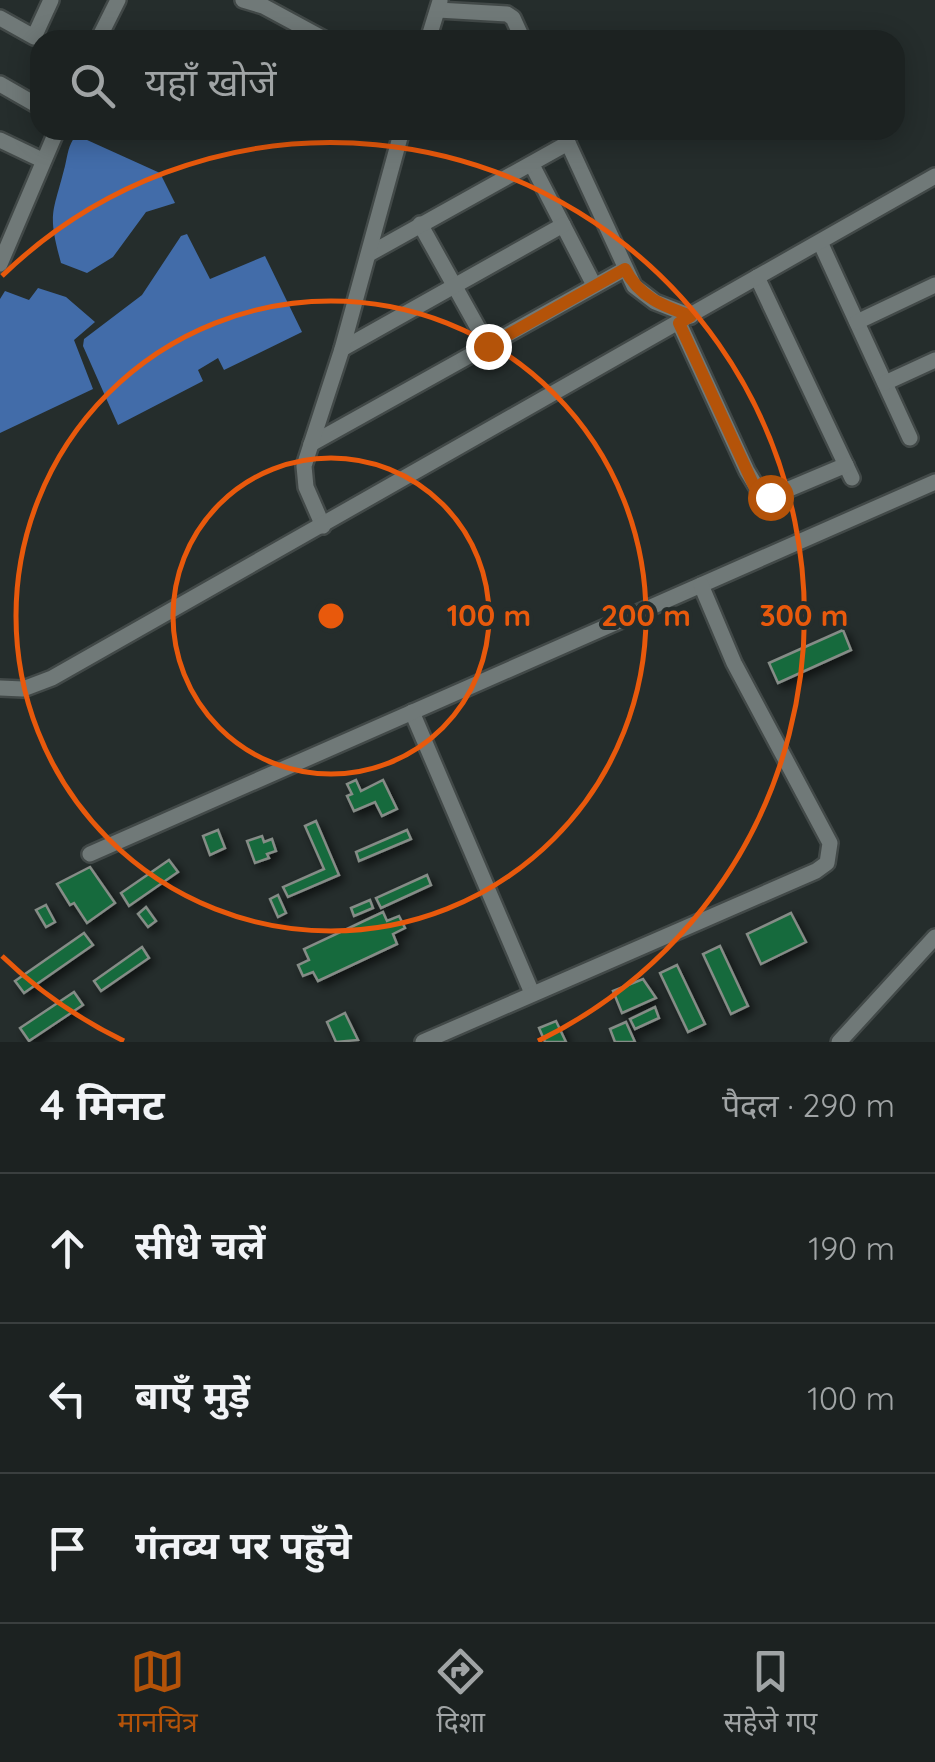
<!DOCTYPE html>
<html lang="hi">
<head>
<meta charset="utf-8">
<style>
	body { margin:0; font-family:Quicksand,"Noto Sans Devanagari",sans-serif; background:#252a2a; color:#f1f3f6 }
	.stop { position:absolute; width:30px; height:30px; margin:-22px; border:8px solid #b45309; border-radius:50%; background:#fff }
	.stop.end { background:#b45309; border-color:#fff; box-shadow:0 2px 10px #0008 }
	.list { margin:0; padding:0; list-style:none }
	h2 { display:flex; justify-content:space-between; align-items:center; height:130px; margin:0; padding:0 40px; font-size:42px }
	h2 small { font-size:32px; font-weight:400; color:#a0a4a5 }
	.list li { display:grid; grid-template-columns:65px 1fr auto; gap:30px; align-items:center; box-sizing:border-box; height:150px; padding:0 40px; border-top:2px solid #3a3f3f }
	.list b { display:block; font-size:38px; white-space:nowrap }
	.list em { font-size:32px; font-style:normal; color:#a0a4a5 }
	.icon { flex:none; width:55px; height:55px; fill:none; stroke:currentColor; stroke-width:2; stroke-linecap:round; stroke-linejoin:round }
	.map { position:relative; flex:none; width:935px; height:1042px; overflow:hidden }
	.search { position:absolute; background:#1c2221; box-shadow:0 5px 25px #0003; left:30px; right:30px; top:30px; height:110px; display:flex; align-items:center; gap:25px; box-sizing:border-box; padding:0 35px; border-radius:30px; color:#a0a4a5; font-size:38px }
	.sheet { height:580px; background:#1c2221 }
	nav { display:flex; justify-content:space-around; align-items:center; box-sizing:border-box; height:140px; border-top:2px solid #3a3f3f; background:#1c2221; font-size:28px; color:#a0a4a5 }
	nav a { display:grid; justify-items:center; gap:5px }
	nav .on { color:#b45309 }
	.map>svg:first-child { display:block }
	.water { fill:#426ca9 }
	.building { fill:#196b3c; stroke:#858c87; stroke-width:2.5; filter:url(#shadow) }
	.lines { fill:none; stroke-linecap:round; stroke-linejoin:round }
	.minor-casing { stroke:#424948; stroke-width:20 }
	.minor { stroke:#707978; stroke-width:15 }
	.route { stroke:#b45309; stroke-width:12 }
	.ring { fill:none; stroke:#e8590c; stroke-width:5 }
	.centre { fill:#e8590c; stroke:#252d2c; stroke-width:5 }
	.ring-label { font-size:30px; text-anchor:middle; font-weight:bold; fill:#e8590c; stroke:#252d2c; stroke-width:8; stroke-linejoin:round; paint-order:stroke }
</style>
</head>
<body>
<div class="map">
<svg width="935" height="1042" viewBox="0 0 935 1042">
	<defs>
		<filter id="shadow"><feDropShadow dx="4.5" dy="4.5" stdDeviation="5" flood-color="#0009"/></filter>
	</defs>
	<rect width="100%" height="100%" fill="#252d2c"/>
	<g class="water">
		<path d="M76,135L160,173L175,203L146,212L113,257L87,273L61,263C47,212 53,214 65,166C68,153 68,146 76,135Z"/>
		<path d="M187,234L210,279L265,256L302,332L224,370L218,358L198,370L203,381L118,425L83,346L84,339L142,295L181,236Z"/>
		<path d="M38,288L66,297L95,322L74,340L93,389L0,433V299L5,291L29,300Z"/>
	</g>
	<g class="building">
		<path d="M843,630L851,650L778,683L769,663Z"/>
		<path d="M356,780L361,791L383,780L397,809L382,816L375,802L354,811L347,796L352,794L347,784Z"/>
		<path d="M316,821L339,875L288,897L283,887L324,869L305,826Z"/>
		<path d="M218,830L225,848L210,855L203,836Z"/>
		<path d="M407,830L411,839L359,861L356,852Z"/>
		<path d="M262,836L264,842L272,839L276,851L267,854L269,858L255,863L247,841Z"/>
		<path d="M169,860L178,872L129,906L121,893Z"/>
		<path d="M90,867L115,903L87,923L74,903L70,905L57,884Z"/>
		<path d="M427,875L431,885L381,908L376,898Z"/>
		<path d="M278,895L286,913L278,917L270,899Z"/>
		<path d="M370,900L373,908L354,916L351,908Z"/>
		<path d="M46,905L55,922L46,927L36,910Z"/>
		<path d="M146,907L156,921L148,927L138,914Z"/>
		<path d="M383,912L387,921L399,916L405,928L393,934L397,944L318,981L313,972L303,976L298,965L309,960L304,949Z"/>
		<path d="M791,913L806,942L761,964L747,934Z"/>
		<path d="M84,933L93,945L24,993L15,981Z"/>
		<path d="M720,946L748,1006L731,1014L703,954Z"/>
		<path d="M142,947L149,958L101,991L94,981Z"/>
		<path d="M677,965L705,1024L688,1032L660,973Z"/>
		<path d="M643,979L656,998L622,1013L613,991Z"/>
		<path d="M74,992L83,1005L29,1041L20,1028Z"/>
		<path d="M655,1007L659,1018L635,1029L630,1019Z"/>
		<path d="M345,1013L358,1040L336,1042L327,1022Z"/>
		<path d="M556,1021L566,1042H545L539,1028Z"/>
		<path d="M626,1022L635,1042H615L610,1029Z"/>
	</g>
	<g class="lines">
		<defs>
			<g id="minor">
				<path d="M243,0L263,6L326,40"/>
				<path d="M438,10L507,14L513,18L523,40"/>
				<path d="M0,18L34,37L51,0"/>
				<path d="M98,40L118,0"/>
				<path d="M428,40L440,1"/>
				<path d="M0,84L40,107"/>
				<path d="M562,130L634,286L655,302L691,316"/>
				<path d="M0,140L42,160"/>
				<path d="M532,165L594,285"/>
				<path d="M420,224L488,346"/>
				<path d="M820,242L910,438"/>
				<path d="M369,254L568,143"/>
				<path d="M0,264L57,130"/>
				<path d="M757,277L852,478"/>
				<path d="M857,322L935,285"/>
				<path d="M679,323L747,471L761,494L770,497L846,465"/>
				<path d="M342,349L563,225"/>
				<path d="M885,383L935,360"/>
				<path d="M311,444L625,269"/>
				<path d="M323,526L306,487L304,466L342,349L402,130"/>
				<path d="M0,688L23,689L52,678L935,176"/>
				<path d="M412,712L532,993"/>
				<path d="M90,854L935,482"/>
				<path d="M423,1042L816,871L827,863L830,843L734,663L701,585"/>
				<path d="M839,1042L935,937"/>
			</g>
		</defs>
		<use href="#minor" class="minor-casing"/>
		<use href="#minor" class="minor"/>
	</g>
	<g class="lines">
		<path class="route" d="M488,346L625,269C639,297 663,306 691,316L679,323L754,486L765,497H770"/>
	</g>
	<g class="ring">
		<circle cx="331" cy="616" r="158"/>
		<circle cx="331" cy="616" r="315"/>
		<path d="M124 1041A473 473 0 0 1 2 956M2 276A473 473 0 1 1 538 1041"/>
	</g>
	<circle cx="331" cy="616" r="15" class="centre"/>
	<g class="ring-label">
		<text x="489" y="626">100 m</text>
		<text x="646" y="626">200 m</text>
		<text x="804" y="626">300 m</text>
	</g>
</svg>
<div class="stop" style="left:770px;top:497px"></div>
<div class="stop end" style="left:488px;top:346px"></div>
<div class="search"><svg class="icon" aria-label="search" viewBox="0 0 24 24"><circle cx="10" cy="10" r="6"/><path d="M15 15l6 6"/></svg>यहाँ खोजें</div>
</div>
<section class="sheet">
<h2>4 मिनट<small>पैदल · 290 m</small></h2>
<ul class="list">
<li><svg class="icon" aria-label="ahead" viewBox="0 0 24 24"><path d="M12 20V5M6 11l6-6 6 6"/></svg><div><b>सीधे चलें</b></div><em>190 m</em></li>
<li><svg class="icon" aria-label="left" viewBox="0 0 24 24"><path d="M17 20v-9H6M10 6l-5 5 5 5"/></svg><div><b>बाएँ मुड़ें</b></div><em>100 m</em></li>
<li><svg class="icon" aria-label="arrive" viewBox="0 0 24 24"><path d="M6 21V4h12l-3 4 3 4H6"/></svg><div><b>गंतव्य पर पहुँचे</b></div></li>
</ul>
</section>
<nav>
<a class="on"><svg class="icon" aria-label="map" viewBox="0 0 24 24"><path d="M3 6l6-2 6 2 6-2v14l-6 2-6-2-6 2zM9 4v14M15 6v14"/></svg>मानचित्र</a>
<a><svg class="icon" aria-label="directions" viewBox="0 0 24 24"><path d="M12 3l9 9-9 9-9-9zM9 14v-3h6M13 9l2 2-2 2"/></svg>दिशा</a>
<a><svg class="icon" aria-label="saved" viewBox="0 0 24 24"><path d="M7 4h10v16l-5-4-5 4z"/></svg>सहेजे गए</a>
</nav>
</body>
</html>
